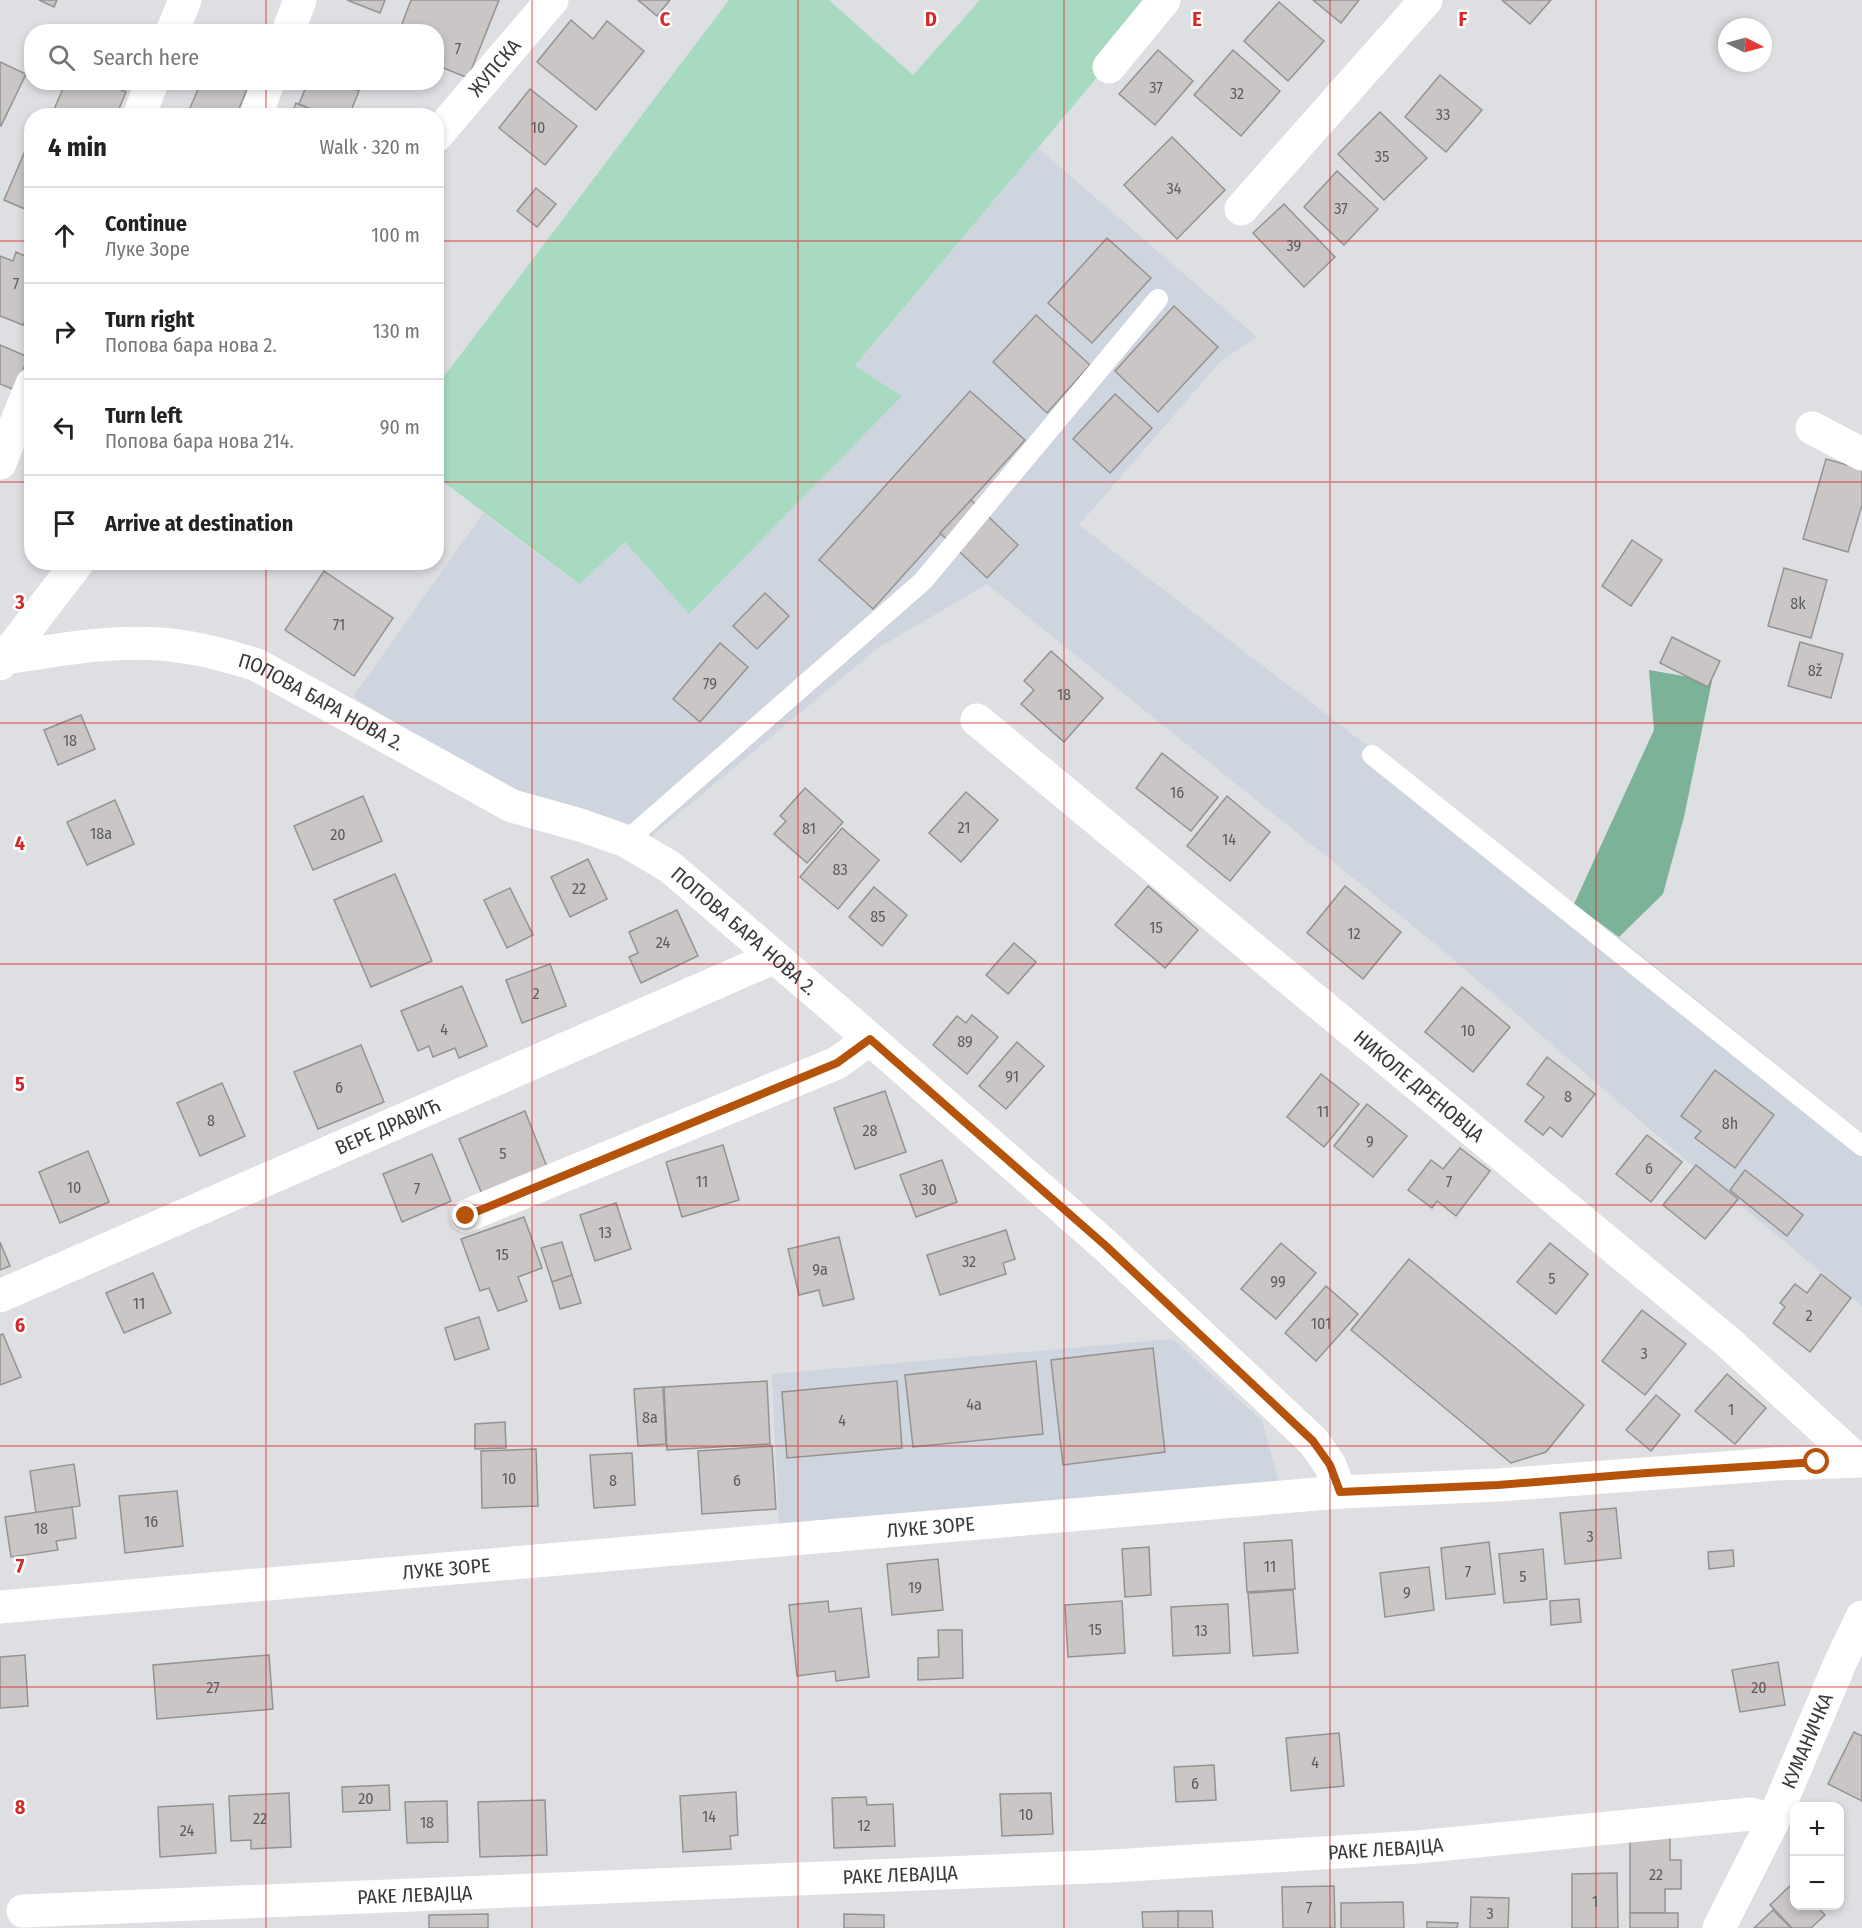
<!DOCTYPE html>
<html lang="en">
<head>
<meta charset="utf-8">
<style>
	body { margin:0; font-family:"Fira Sans Condensed",sans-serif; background:#f6f6f6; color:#222 }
	.controls { position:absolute; right:18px; bottom:18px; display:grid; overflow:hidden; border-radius:12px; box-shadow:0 3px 9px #0003 }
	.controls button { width:54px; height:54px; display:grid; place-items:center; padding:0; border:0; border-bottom:2px solid #e0e0e0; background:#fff; color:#222; font:30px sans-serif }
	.compass { position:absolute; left:1718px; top:18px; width:54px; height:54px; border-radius:50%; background:#fff; box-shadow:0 3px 9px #0003; rotate:96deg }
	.stop { position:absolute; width:18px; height:18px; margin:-14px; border:4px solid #b45309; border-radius:50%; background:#fff }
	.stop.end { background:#b45309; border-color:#fff; box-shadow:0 2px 6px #0008 }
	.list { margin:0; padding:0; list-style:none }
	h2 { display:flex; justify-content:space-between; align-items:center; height:78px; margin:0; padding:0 24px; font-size:26px }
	h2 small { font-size:20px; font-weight:400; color:#767676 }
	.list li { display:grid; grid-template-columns:39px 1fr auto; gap:18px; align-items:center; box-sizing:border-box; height:96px; padding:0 24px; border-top:2px solid #e0e0e0 }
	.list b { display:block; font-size:22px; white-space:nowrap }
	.list p { margin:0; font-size:20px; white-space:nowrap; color:#767676 }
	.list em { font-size:20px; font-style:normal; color:#767676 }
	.icon { flex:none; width:33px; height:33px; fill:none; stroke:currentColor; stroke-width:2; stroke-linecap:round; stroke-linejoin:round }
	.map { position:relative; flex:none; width:1862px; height:1928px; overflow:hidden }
	.search { position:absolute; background:#fff; box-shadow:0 3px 9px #0003; left:24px; top:24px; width:420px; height:66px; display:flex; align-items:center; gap:15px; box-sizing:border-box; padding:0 21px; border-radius:24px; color:#767676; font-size:22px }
	.panel { position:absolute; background:#fff; box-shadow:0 3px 9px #0003; left:24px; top:108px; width:420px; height:462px; border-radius:24px }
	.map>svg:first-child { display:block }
	.built { fill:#cfd5de }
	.green { fill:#a7dac1 }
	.forest { fill:#7bb298 }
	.building { fill:#c9c6c5; stroke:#959392; stroke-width:1.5 }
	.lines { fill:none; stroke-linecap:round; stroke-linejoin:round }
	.lane { stroke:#fff; stroke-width:20 }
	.street { stroke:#fff; stroke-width:33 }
	.route { stroke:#b45309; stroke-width:8 }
	.grid { fill:none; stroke:#d62828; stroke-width:1.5; stroke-opacity:0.55 }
	.labels { text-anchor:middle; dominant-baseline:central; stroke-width:5; stroke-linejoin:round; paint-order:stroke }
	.number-label { font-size:16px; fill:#5d5d5e }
	.street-label { font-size:20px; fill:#393a3b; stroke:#fff }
	.grid-label { font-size:20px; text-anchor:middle; font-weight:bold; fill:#d62828; stroke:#fff; stroke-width:5; stroke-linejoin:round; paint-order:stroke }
</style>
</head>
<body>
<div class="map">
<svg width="1862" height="1928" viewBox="0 0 1862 1928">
	<rect width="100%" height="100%" fill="#dedfe2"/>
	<g class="built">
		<path d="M1038,148L1257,337L1220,362L1079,525L1574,904L1619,937L1862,1133V1306L1673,1149L1433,942L987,584L878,648L646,841L553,807L484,776L353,697L483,513L578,584L625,542L689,613L902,396L855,367Z"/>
		<path d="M1173,1339L1262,1421L1281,1489L779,1528L772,1374Z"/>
	</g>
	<path class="green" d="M729,0H829L913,75L980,0H1162L855,366L902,396L689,614L625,542L579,584L437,477L436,387Z"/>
	<path class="forest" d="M1649,670L1712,681L1684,817L1663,894L1619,937L1574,904L1654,730Z"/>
	<g class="building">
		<path d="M39,0H57L54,7Z"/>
		<path d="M347,0H385L380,13Z"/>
		<path d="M411,0H499L468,78L436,65V32H399Z"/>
		<path d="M638,0H670L657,16Z"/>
		<path d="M1313,0H1359L1341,23Z"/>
		<path d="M1502,0H1551L1530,24Z"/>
		<path d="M1279,2L1324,41L1288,81L1244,41Z"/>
		<path d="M571,20L593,39L607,21L644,51L596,110L537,62Z"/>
		<path d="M1158,50L1193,81L1155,125L1119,94Z"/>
		<path d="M1233,50L1280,91L1241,136L1194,95Z"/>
		<path d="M0,62L26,74L1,126H0Z"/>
		<path d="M1440,75L1482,110L1446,152L1405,117Z"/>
		<path d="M66,82H104L126,92L116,116H51Z"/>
		<path d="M201,82H250L236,116H208L190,108Z"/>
		<path d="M308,82H340L359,91L349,116H327L299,104Z"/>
		<path d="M530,89L577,126L545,165L499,128Z"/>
		<path d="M296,103L325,116H291Z"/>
		<path d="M1380,112L1427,158L1384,200L1338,154Z"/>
		<path d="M1172,137L1225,190L1177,239L1124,185Z"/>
		<path d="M28,144L32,145V212L4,200Z"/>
		<path d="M1337,171L1378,209L1344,245L1304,207Z"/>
		<path d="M536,188L556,204L537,227L517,211Z"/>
		<path d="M1284,204L1335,257L1304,287L1253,233Z"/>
		<path d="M1107,238L1151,278L1092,343L1048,303Z"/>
		<path d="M16,252L32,259V305L23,325L0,316V256L13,261Z"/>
		<path d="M1174,306L1218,347L1158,412L1115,371Z"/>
		<path d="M1036,315L1090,365L1047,413L993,362Z"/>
		<path d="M0,345L28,357L15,390L0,384Z"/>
		<path d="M970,391L1025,440L873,609L819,560Z"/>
		<path d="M1115,394L1152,428L1110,473L1073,439Z"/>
		<path d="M32,456V471L26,469Z"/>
		<path d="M1826,459L1862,469V505L1848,552L1803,539Z"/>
		<path d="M971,500L1018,545L987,578L940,533Z"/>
		<path d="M1632,540L1662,560L1631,606L1602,586Z"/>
		<path d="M1784,568L1827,580L1811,638L1768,626Z"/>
		<path d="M324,571L393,618L354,676L285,630Z"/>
		<path d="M765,593L789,616L757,649L733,626Z"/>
		<path d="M1672,637L1720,661L1708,687L1660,663Z"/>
		<path d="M1800,642L1843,654L1831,698L1788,686Z"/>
		<path d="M720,643L748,667L700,722L673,699Z"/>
		<path d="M1051,651L1103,698L1064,742L1021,704L1034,690L1024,681Z"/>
		<path d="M81,715L95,749L58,765L44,730Z"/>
		<path d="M1162,753L1218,797L1191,831L1136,788Z"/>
		<path d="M805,788L843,822L807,863L774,834L786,821L780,816Z"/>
		<path d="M966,792L998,820L961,862L929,833Z"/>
		<path d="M363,796L382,841L313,870L294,826Z"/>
		<path d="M1227,796L1270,832L1230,881L1187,846Z"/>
		<path d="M115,800L134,844L87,865L67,822Z"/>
		<path d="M842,828L879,860L838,909L800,877Z"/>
		<path d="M588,859L607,899L570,917L551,877Z"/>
		<path d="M395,874L432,961L371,987L334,900Z"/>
		<path d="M1148,886L1198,930L1165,968L1115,925Z"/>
		<path d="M1345,886L1401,932L1363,979L1307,933Z"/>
		<path d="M874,887L907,915L882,946L849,917Z"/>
		<path d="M510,888L533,935L507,948L484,900Z"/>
		<path d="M677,910L698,956L641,983L629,957L638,953L629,932Z"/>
		<path d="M1014,943L1036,962L1008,994L986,975Z"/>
		<path d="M550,964L566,1006L522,1023L506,980Z"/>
		<path d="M462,986L487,1046L459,1058L455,1048L433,1057L429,1046L418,1051L401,1011Z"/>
		<path d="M1462,987L1510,1027L1473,1072L1425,1032Z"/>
		<path d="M972,1015L998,1037L967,1074L933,1045L957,1016L966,1023Z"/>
		<path d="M1017,1042L1044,1066L1006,1109L979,1086Z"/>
		<path d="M361,1045L384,1102L318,1129L294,1072Z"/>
		<path d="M1547,1057L1595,1094L1562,1137L1550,1127L1543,1135L1525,1121L1544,1097L1527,1084Z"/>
		<path d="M1715,1070L1774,1115L1735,1168L1695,1138L1701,1131L1681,1116Z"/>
		<path d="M1321,1074L1359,1104L1324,1147L1287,1117Z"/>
		<path d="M222,1083L245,1136L200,1156L177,1103Z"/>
		<path d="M885,1091L906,1152L855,1169L834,1108Z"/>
		<path d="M1367,1104L1407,1136L1373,1177L1334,1146Z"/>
		<path d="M525,1111L547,1167L482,1194L459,1139Z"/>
		<path d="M1647,1135L1682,1162L1651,1202L1616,1174Z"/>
		<path d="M723,1145L739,1200L682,1217L666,1162Z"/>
		<path d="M1460,1148L1490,1171L1456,1216L1437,1201L1432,1208L1408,1190L1431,1160L1443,1169Z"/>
		<path d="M88,1151L109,1202L60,1223L39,1172Z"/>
		<path d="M432,1154L451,1201L402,1222L383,1174Z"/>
		<path d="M942,1160L957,1202L916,1217L900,1175Z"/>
		<path d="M1696,1165L1738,1199L1705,1239L1663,1205Z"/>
		<path d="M1745,1170L1803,1215L1787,1236L1730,1190Z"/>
		<path d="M616,1203L631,1249L595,1261L580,1215Z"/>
		<path d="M524,1217L542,1268L518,1277L527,1301L498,1311L489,1288L480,1291L461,1239Z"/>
		<path d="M1006,1230L1015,1259L1003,1263L1006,1274L940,1295L927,1255Z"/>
		<path d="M839,1237L854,1299L823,1306L819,1290L799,1295L788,1249Z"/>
		<path d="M0,1242L10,1266L0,1270Z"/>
		<path d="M562,1242L572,1275L552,1282L541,1248Z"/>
		<path d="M1281,1243L1316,1273L1276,1319L1241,1289Z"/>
		<path d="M1550,1243L1588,1274L1556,1314L1517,1282Z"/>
		<path d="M1409,1259L1584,1405L1546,1452L1511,1463L1351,1330Z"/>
		<path d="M153,1273L171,1313L124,1333L106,1293Z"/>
		<path d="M1821,1274L1851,1298L1810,1352L1773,1323L1785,1307L1780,1303L1795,1284L1807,1293Z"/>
		<path d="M572,1275L581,1303L560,1309L552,1282Z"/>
		<path d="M1326,1286L1358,1314L1316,1361L1285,1333Z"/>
		<path d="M1642,1310L1686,1344L1645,1395L1602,1361Z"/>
		<path d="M479,1317L489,1349L455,1360L445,1328Z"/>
		<path d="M3,1334L21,1377L0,1385V1335Z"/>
		<path d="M1153,1348L1165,1452L1063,1465L1051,1360Z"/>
		<path d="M1036,1361L1043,1434L913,1447L905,1375Z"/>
		<path d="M1727,1374L1766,1408L1735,1444L1695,1411Z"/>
		<path d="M767,1381L770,1444L667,1450L664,1387Z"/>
		<path d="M897,1381L902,1448L787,1458L782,1392Z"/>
		<path d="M663,1387L666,1444L638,1446L634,1389Z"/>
		<path d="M1656,1395L1680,1415L1651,1451L1626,1430Z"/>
		<path d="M505,1422L506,1448L475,1449V1424Z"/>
		<path d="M772,1446L776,1509L702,1514L698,1451Z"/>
		<path d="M536,1449L538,1506L482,1508L481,1451Z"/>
		<path d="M632,1453L635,1505L594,1508L590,1455Z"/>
		<path d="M74,1464L80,1506L36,1513L30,1471Z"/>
		<path d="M177,1491L183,1546L125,1553L119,1496Z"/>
		<path d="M72,1507L76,1538L56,1541L58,1550L11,1557L5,1517Z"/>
		<path d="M1616,1508L1621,1558L1565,1564L1560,1513Z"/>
		<path d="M1292,1540L1295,1589L1247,1592L1244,1543Z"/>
		<path d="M1489,1542L1495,1594L1446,1599L1441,1548Z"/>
		<path d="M1149,1547L1151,1595L1125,1597L1122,1549Z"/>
		<path d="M1543,1549L1547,1599L1504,1603L1499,1554Z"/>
		<path d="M1733,1550L1734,1566L1709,1569L1708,1552Z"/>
		<path d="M938,1559L943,1610L892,1615L887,1564Z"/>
		<path d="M1429,1567L1434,1610L1385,1617L1380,1573Z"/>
		<path d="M1293,1590L1298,1653L1253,1656L1248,1593Z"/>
		<path d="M1579,1599L1581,1622L1551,1625L1550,1601Z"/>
		<path d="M828,1601L829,1612L861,1608L869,1677L836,1681L835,1671L797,1676L789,1605Z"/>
		<path d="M1122,1601L1125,1653L1068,1657L1065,1605Z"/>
		<path d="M1228,1604L1230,1653L1173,1656L1171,1607Z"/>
		<path d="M938,1630H962L963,1678L918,1680V1658L939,1657Z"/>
		<path d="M25,1655L28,1706L0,1708V1657Z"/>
		<path d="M269,1655L273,1709L157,1719L153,1665Z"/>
		<path d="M1778,1662L1785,1705L1740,1712L1732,1670Z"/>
		<path d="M1854,1732L1862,1736V1801L1828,1784Z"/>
		<path d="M1339,1733L1344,1786L1291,1791L1286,1738Z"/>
		<path d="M1214,1765L1216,1800L1176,1802L1174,1767Z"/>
		<path d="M389,1785L390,1810L343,1812L342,1787Z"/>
		<path d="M736,1792L738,1835L730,1836L731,1849L683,1852L680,1796Z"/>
		<path d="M289,1793L291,1847L251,1849V1840L231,1841L229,1796Z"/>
		<path d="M1051,1793L1053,1834L1002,1836L1000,1794Z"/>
		<path d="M866,1797L867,1805L893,1804L895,1846L834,1848L832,1798Z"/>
		<path d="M545,1800L547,1855L480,1857L478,1802Z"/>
		<path d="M447,1801L448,1842L407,1843L405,1802Z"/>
		<path d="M213,1804L216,1853L160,1857L158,1807Z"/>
		<path d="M1630,1835H1670V1860H1681V1889H1665V1913H1630Z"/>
		<path d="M1617,1873L1618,1928H1572V1874Z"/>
		<path d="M1794,1882V1906H1816L1825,1915L1811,1928H1792L1770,1905Z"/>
		<path d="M1334,1886L1335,1928H1283L1282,1887Z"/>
		<path d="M1471,1897L1509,1898L1508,1928H1470Z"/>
		<path d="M1403,1902L1404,1928H1341V1903Z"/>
		<path d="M1773,1910L1791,1928H1754Z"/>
		<path d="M1178,1911H1212L1213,1928H1178Z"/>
		<path d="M1178,1911V1928H1143L1142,1912Z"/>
		<rect x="1630" y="1913" width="48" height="15"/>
		<path d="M488,1914V1928H429V1915Z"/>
		<path d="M844,1914L884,1915V1928H844Z"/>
		<path d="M1427,1922L1458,1923L1457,1928H1427Z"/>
	</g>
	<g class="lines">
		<g class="lane">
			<path d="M1372,755L1862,1146"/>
			<path d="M626,841L923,581L1158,299"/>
		</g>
		<g class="street">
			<path d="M172,32L185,0"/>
			<path d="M288,32L300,0"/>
			<path d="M1109,67L1164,0"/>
			<path d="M139,116L152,82"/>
			<path d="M256,116L268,82"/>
			<path id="s1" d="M436,136L552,0"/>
			<path d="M1241,209L1426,0"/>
			<path d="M1812,428L1862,454"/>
			<path d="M0,463L32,384"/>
			<path id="s2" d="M4,658C55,651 107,640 159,644C193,646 225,655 257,665L512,806L580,825L626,841L670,867L870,1039L1106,1246L1313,1441L1330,1465L1340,1492"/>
			<path d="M0,664L78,562"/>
			<path id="s3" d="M977,720L1728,1342L1857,1460"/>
			<path d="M466,1216L837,1063L870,1039"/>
			<path id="s4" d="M0,1296L775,957"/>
			<path id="s5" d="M0,1607L1340,1492L1499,1485L1776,1464L1862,1461"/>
			<path id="s6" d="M23,1911L1113,1866L1417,1847L1751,1814L1773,1821"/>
			<path id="s7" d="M1719,1928L1773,1821L1841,1661L1862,1617"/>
		</g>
	</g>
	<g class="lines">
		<path class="route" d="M466,1216L837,1063L870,1039L1106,1246L1313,1441L1330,1465L1340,1492L1498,1485L1647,1473L1817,1462"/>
	</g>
	<path class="grid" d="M266,0V32M532,0V1928M798,0V1928M1064,0V1928M1330,0V1928M1596,0V1928M266,82V116M0,241H32M436,241H1862M0,482H32M436,482H1862M266,562V1928M0,723H1862M0,964H1862M0,1205H1862M0,1446H1862M0,1687H1862"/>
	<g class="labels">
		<g class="number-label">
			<text x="458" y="48">7</text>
			<text x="1156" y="87">37</text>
			<text x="1237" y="93">32</text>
			<text x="1443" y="114">33</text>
			<text x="538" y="127">10</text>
			<text x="1382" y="156">35</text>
			<text x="1174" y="188">34</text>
			<text x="1341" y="208">37</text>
			<text x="1294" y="245">39</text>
			<text x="16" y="283">7</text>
			<text x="1798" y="603">8k</text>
			<text x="339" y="624">71</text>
			<text x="1815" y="670">8ž</text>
			<text x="710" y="683">79</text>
			<text x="1064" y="694">18</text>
			<text x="70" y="740">18</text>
			<text x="1177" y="792">16</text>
			<text x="964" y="827">21</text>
			<text x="809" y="828">81</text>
			<text x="101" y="833">18a</text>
			<text x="338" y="834">20</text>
			<text x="1229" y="839">14</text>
			<text x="840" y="869">83</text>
			<text x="579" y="888">22</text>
			<text x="878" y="916">85</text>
			<text x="1156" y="927">15</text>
			<text x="1354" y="933">12</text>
			<text x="663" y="942">24</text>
			<text x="536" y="993">2</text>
			<text x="444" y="1029">4</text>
			<text x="1468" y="1030">10</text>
			<text x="965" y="1041">89</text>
			<text x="1012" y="1076">91</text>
			<text x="339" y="1087">6</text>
			<text x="1568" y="1096">8</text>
			<text x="1323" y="1111">11</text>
			<text x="211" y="1120">8</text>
			<text x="1730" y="1123">8h</text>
			<text x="870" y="1130">28</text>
			<text x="1370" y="1141">9</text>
			<text x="503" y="1153">5</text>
			<text x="1649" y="1168">6</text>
			<text x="702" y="1181">11</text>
			<text x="1449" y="1181">7</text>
			<text x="74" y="1187">10</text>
			<text x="417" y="1188">7</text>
			<text x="929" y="1189">30</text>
			<text x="605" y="1232">13</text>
			<text x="502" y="1254">15</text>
			<text x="969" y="1261">32</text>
			<text x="820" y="1269">9a</text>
			<text x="1552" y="1278">5</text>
			<text x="1278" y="1281">99</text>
			<text x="139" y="1303">11</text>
			<text x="1809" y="1315">2</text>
			<text x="1321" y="1323">101</text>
			<text x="1644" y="1353">3</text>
			<text x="974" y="1404">4a</text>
			<text x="1731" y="1409">1</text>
			<text x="650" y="1417">8a</text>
			<text x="842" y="1420">4</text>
			<text x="509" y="1478">10</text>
			<text x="613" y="1480">8</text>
			<text x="737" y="1480">6</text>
			<text x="151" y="1521">16</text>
			<text x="41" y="1528">18</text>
			<text x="1590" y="1536">3</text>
			<text x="1270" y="1566">11</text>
			<text x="1468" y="1571">7</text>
			<text x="1523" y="1576">5</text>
			<text x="915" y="1587">19</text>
			<text x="1407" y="1592">9</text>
			<text x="1095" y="1629">15</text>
			<text x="1201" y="1630">13</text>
			<text x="213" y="1687">27</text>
			<text x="1759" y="1687">20</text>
			<text x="1315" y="1762">4</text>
			<text x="1195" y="1783">6</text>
			<text x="366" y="1798">20</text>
			<text x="1026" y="1814">10</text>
			<text x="709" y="1816">14</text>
			<text x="260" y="1818">22</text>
			<text x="427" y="1822">18</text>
			<text x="864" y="1825">12</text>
			<text x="187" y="1830">24</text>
			<text x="1656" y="1874">22</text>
			<text x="1595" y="1901">1</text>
			<text x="1309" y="1907">7</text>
			<text x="1490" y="1913">3</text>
		</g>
		<g class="street-label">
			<text stroke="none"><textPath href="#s1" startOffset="90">ЖУПСКА</textPath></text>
			<text stroke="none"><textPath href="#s2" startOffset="330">ПОПОВА БАРА НОВА 2.</textPath></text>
			<text stroke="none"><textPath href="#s2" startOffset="816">ПОПОВА БАРА НОВА 2.</textPath></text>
			<text stroke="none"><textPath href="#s3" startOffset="574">НИКОЛЕ ДРЕНОВЦА</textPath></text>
			<text stroke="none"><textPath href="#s4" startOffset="423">ВЕРЕ ДРАВИЋ</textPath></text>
			<text stroke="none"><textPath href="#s5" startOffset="934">ЛУКЕ ЗОРЕ</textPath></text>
			<text stroke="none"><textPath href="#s5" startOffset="448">ЛУКЕ ЗОРЕ</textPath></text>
			<text stroke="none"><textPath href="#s7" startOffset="207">КУМАНИЧКА</textPath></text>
			<text stroke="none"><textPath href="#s6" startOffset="1364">РАКЕ ЛЕВАЈЦА</textPath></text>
			<text stroke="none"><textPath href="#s6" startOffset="878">РАКЕ ЛЕВАЈЦА</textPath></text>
			<text stroke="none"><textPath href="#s6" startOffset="392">РАКЕ ЛЕВАЈЦА</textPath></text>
		</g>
	</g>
	<g class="grid-label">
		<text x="665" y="26">C</text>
		<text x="931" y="26">D</text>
		<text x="1197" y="26">E</text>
		<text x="1463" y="26">F</text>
		<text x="20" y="609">3</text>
		<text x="20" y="850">4</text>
		<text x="20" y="1091">5</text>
		<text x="20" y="1332">6</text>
		<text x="20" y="1573">7</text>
		<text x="20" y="1814">8</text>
	</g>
</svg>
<div class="controls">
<button>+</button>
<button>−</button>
</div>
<svg class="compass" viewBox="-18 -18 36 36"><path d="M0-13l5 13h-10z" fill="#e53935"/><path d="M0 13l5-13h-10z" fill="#767676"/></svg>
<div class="stop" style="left:1817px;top:1462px"></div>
<div class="stop end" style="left:466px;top:1216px"></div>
<div class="search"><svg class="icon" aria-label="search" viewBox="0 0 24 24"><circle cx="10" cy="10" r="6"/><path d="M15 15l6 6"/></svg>Search here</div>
<section class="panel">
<h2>4 min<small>Walk · 320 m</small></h2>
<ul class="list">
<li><svg class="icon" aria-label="ahead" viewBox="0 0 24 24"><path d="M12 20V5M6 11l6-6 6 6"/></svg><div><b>Continue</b><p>Луке Зоре</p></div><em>100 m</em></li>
<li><svg class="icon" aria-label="right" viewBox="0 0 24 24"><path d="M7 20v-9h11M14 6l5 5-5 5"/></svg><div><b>Turn right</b><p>Попова бара нова 2.</p></div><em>130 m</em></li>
<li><svg class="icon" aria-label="left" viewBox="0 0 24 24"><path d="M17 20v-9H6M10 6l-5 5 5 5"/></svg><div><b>Turn left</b><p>Попова бара нова 214.</p></div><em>90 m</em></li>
<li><svg class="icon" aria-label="arrive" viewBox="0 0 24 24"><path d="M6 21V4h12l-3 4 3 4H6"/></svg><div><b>Arrive at destination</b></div></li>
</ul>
</section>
</div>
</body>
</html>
